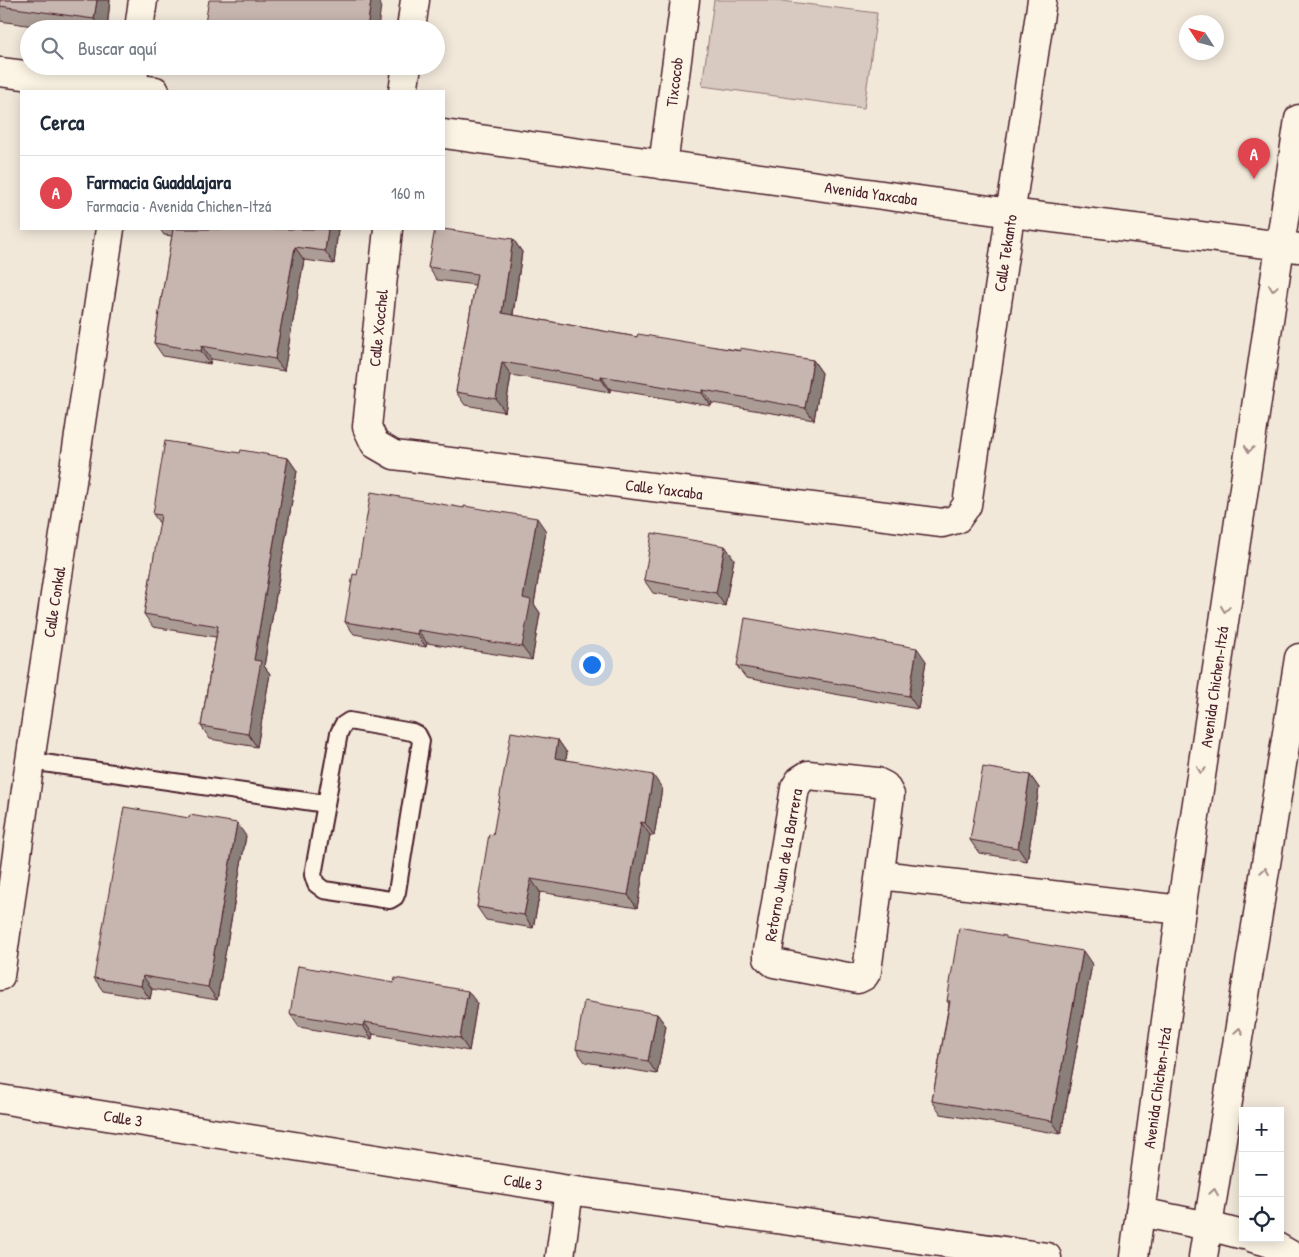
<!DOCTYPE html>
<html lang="es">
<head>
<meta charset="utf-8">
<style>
	body { margin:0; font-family:"Patrick Hand",sans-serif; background:#f6f6f7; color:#1f2937 }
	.controls { position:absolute; right:15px; bottom:15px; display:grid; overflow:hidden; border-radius:0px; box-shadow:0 2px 12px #0003 }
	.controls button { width:45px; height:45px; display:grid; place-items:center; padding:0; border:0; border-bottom:1px solid #e0e1e3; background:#fff; color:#1f2937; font:25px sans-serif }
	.compass { position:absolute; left:1179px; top:15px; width:45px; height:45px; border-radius:50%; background:#fff; box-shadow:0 2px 12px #0003; rotate:306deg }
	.you { position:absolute; left:591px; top:664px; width:18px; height:18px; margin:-12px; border:4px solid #fff; border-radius:50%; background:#1a73e8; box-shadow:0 0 0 8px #1a73e833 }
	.badge { display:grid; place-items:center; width:32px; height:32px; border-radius:50%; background:#0f766e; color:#fff; font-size:16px; font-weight:700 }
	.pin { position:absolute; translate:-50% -41px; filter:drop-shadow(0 1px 2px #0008) }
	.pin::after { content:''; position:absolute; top:26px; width:18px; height:15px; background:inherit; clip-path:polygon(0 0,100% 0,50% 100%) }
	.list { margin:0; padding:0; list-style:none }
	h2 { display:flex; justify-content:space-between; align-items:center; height:65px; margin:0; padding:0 20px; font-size:21px }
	h2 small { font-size:16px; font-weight:400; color:#747a83 }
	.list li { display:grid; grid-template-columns:32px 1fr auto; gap:15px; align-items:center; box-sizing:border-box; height:75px; padding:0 20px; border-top:1px solid #e0e1e3 }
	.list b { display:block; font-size:19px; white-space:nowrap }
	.list p { margin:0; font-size:16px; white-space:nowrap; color:#747a83 }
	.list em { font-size:16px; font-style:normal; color:#747a83 }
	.icon { flex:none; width:28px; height:28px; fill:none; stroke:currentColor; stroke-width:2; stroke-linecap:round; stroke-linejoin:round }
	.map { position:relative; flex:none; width:1299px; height:1257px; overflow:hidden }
	.search { position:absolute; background:#fff; box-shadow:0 2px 12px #0003; left:20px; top:20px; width:425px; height:55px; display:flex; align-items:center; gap:12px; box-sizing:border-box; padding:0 18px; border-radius:28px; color:#747a83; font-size:19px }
	.panel { position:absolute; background:#fff; box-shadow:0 2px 12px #0003; left:20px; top:90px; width:425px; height:140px; border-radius:0px }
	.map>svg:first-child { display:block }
	.green { fill:#d8cac0; stroke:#917476 }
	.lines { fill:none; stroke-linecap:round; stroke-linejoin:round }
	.service-casing { stroke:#4a1f2b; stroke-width:20 }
	.minor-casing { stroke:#4a1f2b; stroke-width:31 }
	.tertiary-casing { stroke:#4a1f2b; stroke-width:31 }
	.secondary-casing { stroke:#4a1f2b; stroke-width:31 }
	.service { stroke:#fcf5e5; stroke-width:16 }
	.minor { stroke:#fcf5e5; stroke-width:28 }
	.tertiary { stroke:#fcf5e5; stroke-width:28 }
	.secondary { stroke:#fcf5e5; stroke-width:28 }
	.wall { fill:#ab9d96; stroke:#4a1f2b }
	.shaded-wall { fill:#8b7f7a; stroke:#4a1f2b }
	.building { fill:#c7b6af; stroke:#4a1f2b }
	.oneway { stroke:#a38a88 }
	.labels { text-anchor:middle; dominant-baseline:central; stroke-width:4.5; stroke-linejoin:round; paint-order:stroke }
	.street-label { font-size:16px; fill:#4a1f2b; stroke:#fcf5e5 }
</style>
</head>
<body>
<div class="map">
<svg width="1299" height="1257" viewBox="0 0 1299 1257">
	<rect width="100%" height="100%" fill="#f1e8da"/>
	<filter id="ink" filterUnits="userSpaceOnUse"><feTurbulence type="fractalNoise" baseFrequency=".02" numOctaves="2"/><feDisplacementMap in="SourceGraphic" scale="10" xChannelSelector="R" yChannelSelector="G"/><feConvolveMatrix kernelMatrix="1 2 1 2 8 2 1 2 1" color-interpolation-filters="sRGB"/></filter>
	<g filter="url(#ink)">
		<path class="green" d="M714,0H774L877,13L864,108L702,86Z"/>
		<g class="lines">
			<defs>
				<g id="service">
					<path d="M349,721L412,732L418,735L421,741L397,892L395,897L390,900L324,890L316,884L313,875L339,733L343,725Z"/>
					<path d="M30,761L326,804"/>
				</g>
				<g id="minor">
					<path d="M139,29L143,0"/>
					<path d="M411,29L415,0"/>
					<path d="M131,91L135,66"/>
					<path d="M403,91L407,66"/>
					<path d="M663,165L685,0"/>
					<path d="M388,229L367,427L375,444L394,455L942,523L957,519L967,505L1042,0"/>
					<path d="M808,775L877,782L885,786L890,795L867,971L864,976L858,979L774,963L768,958V951L795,788L800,780Z"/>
					<path d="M880,875L1181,910"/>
					<path d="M0,976L30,761L110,229"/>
					<path d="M0,1099L569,1190L1047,1257"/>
					<path d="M560,1257L569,1190"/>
				</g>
				<g id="tertiary">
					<path d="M0,72L155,91"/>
					<path d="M444,134L1011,213L1299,248"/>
					<path d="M1140,1212L1208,1226L1243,1235"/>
					<path d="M1253,1238L1268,1242L1294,1257"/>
				</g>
				<g id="secondary">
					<path d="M1134,1257L1181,910L1299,119"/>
					<path d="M1203,1257L1299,658"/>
				</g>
			</defs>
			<use href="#service" class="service-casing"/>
			<use href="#minor" class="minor-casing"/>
			<use href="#tertiary" class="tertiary-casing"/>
			<use href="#secondary" class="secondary-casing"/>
			<use href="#service" class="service"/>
			<use href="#minor" class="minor"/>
			<use href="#tertiary" class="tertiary"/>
			<use href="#secondary" class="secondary"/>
		</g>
		<g class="wall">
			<path d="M0,0H110L107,29H53L0,21Z"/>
			<path d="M160,229H338L334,264L304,260L284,371L211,359L210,364L163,356L154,343L172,236L164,235Z"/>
			<path d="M513,239L522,252L513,315L637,337L813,360L822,373L814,420L712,403L711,406L610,389V392L511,375L505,412L465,405L456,392L475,285L437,280L428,267Z"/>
			<path d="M240,453L288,458L297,471L264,666L270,674L257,747L210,739L201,726L216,637L153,627L144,614L160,524L153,514Z"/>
			<path d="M546,531L534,604L540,613L532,660L427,643L426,647L354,634L345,622L357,575Z"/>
			<path d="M725,546L734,559L725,606L653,593L644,580Z"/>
			<path d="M926,661L918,709L746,678L737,666Z"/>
			<path d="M558,740L567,753L566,760L662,788L654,836L650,835L637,908L540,892L533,928L486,920L477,907L493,835Z"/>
			<path d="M1030,775L1039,788L1027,861L979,853L970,840Z"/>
			<path d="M246,836L217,1000L152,989L150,999L103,991L94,978Z"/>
			<path d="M1008,938L1092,964L1061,1134L941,1114L932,1101L949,1004L947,1001Z"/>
			<path d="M477,1003L469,1051L373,1034L372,1039L299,1027L290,1014Z"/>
			<path d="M657,1014L666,1026L657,1074L585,1062L576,1049Z"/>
		</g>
		<g class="shaded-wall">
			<path d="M97,0H110L107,29H101L94,19Z"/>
			<path d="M371,0H378L381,5L378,29H367Z"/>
			<path d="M328,229H338L334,264L325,251Z"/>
			<path d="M513,239L522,252L511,326L502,313Z"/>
			<path d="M295,247L304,260L284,371L275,359Z"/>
			<path d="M202,346L211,359L210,364L201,351Z"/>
			<path d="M813,360L822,373L814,420L805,408Z"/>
			<path d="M502,362L511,375L505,412L496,399Z"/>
			<path d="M601,376L610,389V392L601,379Z"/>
			<path d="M703,390L712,403L711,406L702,393Z"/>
			<path d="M288,458L297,471L264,666L270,674L257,747L248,734L254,660Z"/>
			<path d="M537,518L546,531L534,604L540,613L532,660L522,647L523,598Z"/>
			<path d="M725,546L734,559L725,606L716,593Z"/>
			<path d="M418,630L427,643L426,647L417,634Z"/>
			<path d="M917,648L926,661L918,709L909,696Z"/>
			<path d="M558,740L567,753L564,771L555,758Z"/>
			<path d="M653,775L662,788L654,836L645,823Z"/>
			<path d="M1030,775L1039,788L1027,861L1018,848Z"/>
			<path d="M641,822L650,835L637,908L628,895Z"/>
			<path d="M237,823L246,836L217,1000L208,987Z"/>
			<path d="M531,879L540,892L533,928L524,915Z"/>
			<path d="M1083,951L1092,964L1061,1134L1052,1121Z"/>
			<path d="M143,976L152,989L150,999L141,986Z"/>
			<path d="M468,991L477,1003L469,1051L460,1038Z"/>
			<path d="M657,1014L666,1026L657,1074L648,1061Z"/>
			<path d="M364,1022L373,1034L372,1039L363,1026Z"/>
		</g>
		<g class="building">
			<path d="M0,0H97L94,19L0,6Z"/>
			<path d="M209,0H371L367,29H204Z"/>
			<path d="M173,229H328L325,251L295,247L275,359L202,346L201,351L154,343Z"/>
			<path d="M435,229H443L513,239L502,313L637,337L638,334L740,351V348L813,360L805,408L703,390L702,393L601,376V379L502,362L496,399L456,392L477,274L428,267Z"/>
			<path d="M165,441L240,453L241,450L288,458L254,660L261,661L248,734L201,726L218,626L144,614L161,515L153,514Z"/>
			<path d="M371,492L464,508V506L537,518L523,598L531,600L522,647L418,630L417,634L345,622L353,574L357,575Z"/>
			<path d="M652,533L725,546L716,593L644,580Z"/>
			<path d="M745,618L917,648L909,696L737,666Z"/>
			<path d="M511,732L558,740L555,758L653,775L645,823L641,822L628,895L531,879L524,915L477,907L489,834L493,835Z"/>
			<path d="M983,767L1030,775L1018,848L970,840Z"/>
			<path d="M124,807L189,818L190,815L237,823L208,987L143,976L141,986L94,978Z"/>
			<path d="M959,928L1006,936V938L1083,951L1052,1121L932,1101L950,1001H947Z"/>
			<path d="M298,966L394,983L395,978L468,991L460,1038L364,1022L363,1026L290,1014Z"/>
			<path d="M584,1001L657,1014L648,1061L576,1049Z"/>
		</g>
		<defs><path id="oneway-chevron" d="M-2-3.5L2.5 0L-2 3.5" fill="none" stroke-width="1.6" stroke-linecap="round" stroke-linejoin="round" transform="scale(1.25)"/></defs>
		<g class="oneway">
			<use href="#oneway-chevron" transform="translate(1273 288) rotate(98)"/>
			<use href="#oneway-chevron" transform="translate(1249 449) rotate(98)"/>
			<use href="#oneway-chevron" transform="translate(1225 609) rotate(98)"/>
			<use href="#oneway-chevron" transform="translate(1201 770) rotate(98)"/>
			<use href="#oneway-chevron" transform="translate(1265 871) rotate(-81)"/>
			<use href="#oneway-chevron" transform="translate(1239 1031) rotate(-81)"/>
			<use href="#oneway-chevron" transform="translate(1214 1192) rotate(-81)"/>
		</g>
	</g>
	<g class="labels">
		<g class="street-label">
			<text transform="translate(674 82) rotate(-83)">Tixcocob</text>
			<text transform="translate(871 193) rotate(8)">Avenida Yaxcaba</text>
			<text transform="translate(1005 253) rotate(-81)">Calle Tekanto</text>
			<text transform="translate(378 328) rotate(-84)">Calle Xocchel</text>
			<text transform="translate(664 489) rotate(7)">Calle Yaxcaba</text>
			<text transform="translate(54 602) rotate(-81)">Calle Conkal</text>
			<text transform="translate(1214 687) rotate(-82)">Avenida Chichen-Itzá</text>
			<text transform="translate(783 865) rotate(-80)">Retorno Juan de la Barrera</text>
			<text transform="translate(1157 1088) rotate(-82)">Avenida Chichen-Itzá</text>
			<text transform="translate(123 1118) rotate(9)">Calle 3</text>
			<text transform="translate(523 1182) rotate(9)">Calle 3</text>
		</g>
	</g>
</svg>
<div class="controls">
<button>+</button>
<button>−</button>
<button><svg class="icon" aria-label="locate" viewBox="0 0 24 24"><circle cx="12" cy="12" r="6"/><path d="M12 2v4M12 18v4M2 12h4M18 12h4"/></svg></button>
</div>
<svg class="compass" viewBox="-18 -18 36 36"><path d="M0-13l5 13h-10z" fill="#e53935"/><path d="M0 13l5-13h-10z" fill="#747a83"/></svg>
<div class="you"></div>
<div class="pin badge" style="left:1254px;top:179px;background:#e0444e">A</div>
<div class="search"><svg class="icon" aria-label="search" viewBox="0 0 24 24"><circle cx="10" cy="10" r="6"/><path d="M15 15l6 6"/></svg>Buscar aquí</div>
<section class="panel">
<h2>Cerca<small></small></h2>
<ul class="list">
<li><span class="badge" style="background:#e0444e">A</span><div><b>Farmacia Guadalajara</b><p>Farmacia · Avenida Chichen-Itzá</p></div><em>160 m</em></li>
</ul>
</section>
</div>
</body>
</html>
